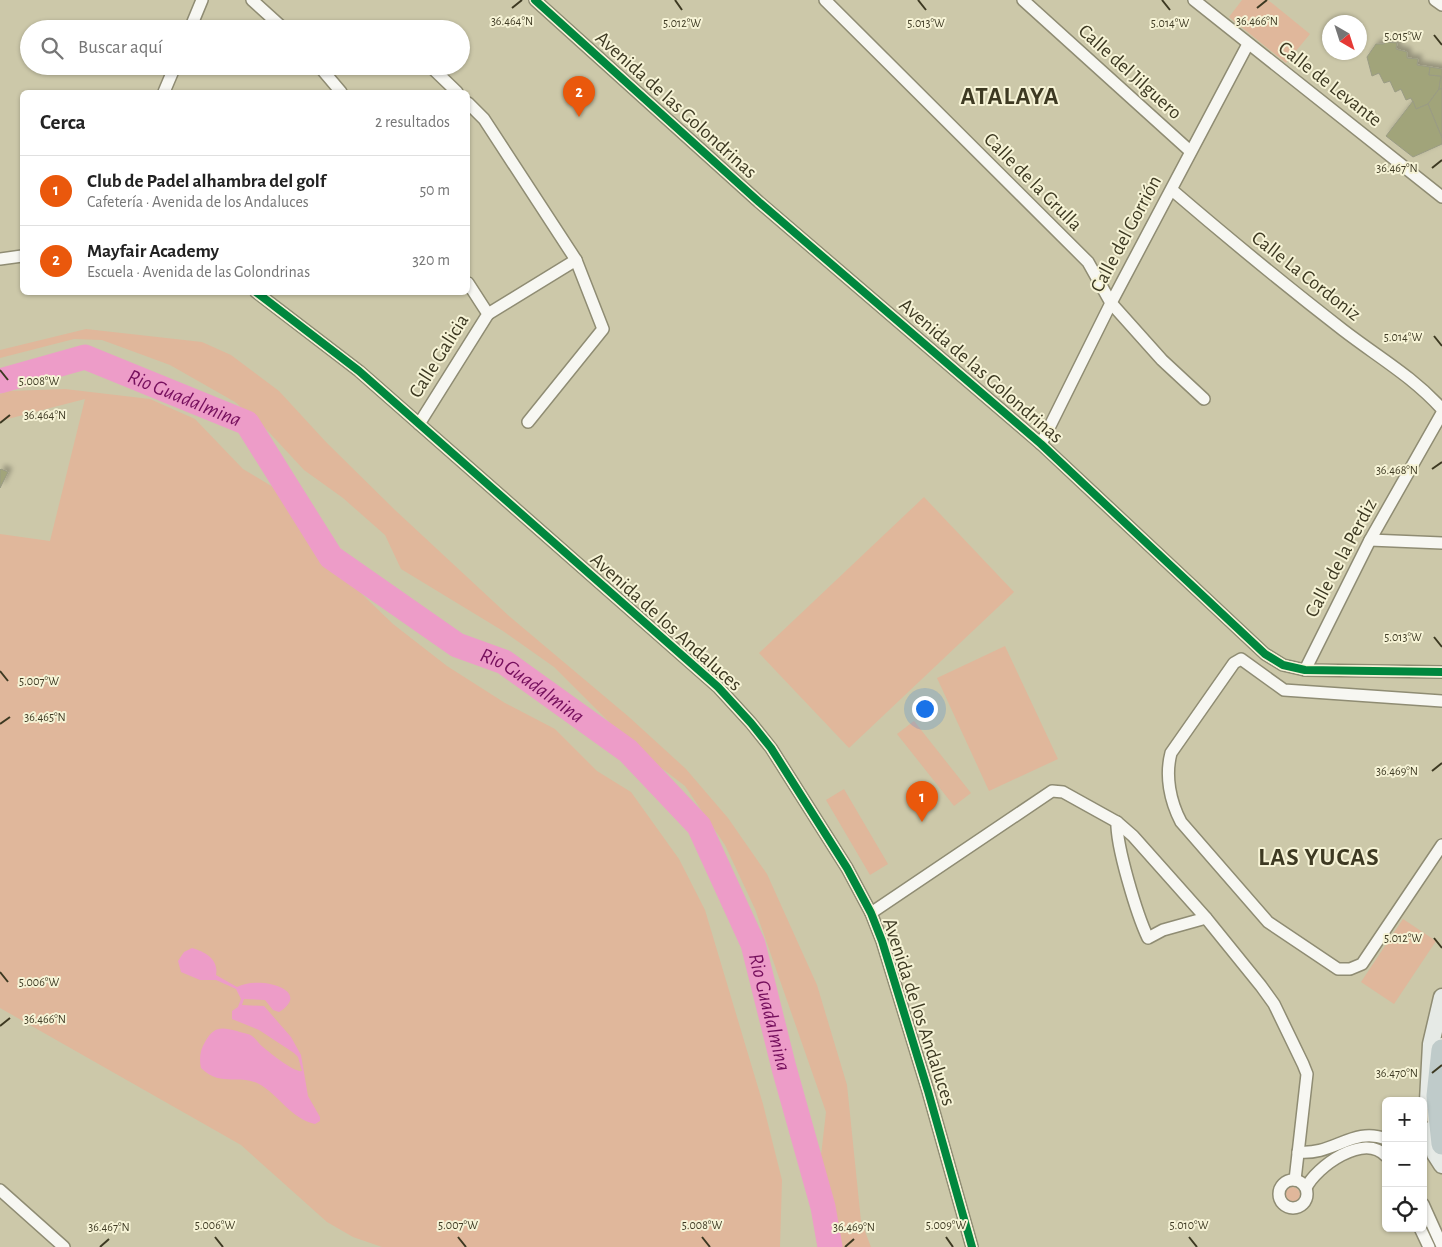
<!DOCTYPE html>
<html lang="es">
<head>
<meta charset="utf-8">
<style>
	body { margin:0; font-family:"Alegreya Sans",sans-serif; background:#f2f2f2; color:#222 }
	.controls { position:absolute; right:15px; bottom:15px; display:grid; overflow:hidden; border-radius:8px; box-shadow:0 1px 4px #0004 }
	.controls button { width:45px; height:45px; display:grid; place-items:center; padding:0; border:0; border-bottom:1px solid #e0e0e0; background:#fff; color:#222; font:25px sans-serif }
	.compass { position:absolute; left:1322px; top:15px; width:45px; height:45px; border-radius:50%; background:#fff; box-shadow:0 1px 4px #0004; rotate:141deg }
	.you { position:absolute; left:924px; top:708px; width:18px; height:18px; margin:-12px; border:4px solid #fff; border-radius:50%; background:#1a73e8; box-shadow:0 0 0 8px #1a73e833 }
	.badge { display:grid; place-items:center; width:32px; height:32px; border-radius:50%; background:#ea580c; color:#fff; font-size:16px; font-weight:700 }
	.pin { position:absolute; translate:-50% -41px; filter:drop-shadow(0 1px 2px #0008) }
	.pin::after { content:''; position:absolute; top:26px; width:18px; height:15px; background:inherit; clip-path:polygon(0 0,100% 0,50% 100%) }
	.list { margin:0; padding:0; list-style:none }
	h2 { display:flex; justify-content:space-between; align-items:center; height:65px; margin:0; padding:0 20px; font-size:21px }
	h2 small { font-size:16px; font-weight:400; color:#767676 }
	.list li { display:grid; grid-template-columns:32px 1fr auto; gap:15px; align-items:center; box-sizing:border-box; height:70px; padding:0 20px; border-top:1px solid #e0e0e0 }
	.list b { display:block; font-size:19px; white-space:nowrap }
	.list p { margin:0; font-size:16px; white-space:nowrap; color:#767676 }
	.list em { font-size:16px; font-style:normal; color:#767676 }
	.icon { flex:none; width:28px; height:28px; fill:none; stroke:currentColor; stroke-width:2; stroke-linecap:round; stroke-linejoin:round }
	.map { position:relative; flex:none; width:1442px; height:1247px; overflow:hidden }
	.search { position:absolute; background:#fff; box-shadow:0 1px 4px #0004; left:20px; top:20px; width:450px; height:55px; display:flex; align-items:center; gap:12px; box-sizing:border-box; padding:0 18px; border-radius:28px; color:#767676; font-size:19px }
	.panel { position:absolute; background:#fff; box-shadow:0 1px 4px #0004; left:20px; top:90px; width:450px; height:205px; border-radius:8px }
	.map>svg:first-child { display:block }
	.green { fill:#e0b79b }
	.water { fill:#ed9cc8 }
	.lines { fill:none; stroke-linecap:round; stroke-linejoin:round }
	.river { stroke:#ed9cc8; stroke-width:25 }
	.building { fill:#a1a47a; stroke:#9a9b84; filter:url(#shadow) }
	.street-casing { stroke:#8f8c73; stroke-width:14 }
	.secondary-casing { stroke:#8f8c73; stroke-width:19 }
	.highway-casing { stroke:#e8e6d8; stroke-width:24 }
	.street { stroke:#f7f7f2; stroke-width:11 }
	.secondary { stroke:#e6eae6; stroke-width:16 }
	.highway { stroke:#bfcbca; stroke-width:21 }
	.cycleway-casing { stroke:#f6f3d6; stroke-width:11 }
	.cycleway { stroke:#00873e; stroke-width:8 }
	.ticks { fill:none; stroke:#3d3922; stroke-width:2 }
	.labels { text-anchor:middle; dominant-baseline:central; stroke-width:4; stroke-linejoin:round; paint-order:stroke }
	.street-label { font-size:20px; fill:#3d3922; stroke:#f6f3d6 }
	.water-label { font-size:21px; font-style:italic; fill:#760f5d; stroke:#f6f3d6 }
	.district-label { font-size:25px; font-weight:bold; letter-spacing:1px; fill:#3d3922; stroke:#f6f3d6 }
	.ticks-label { font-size:12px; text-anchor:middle; fill:#3d3922; stroke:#f6f3d6; stroke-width:4; stroke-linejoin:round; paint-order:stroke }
</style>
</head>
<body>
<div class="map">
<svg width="1442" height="1247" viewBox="0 0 1442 1247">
	<defs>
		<filter id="shadow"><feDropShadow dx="4" dy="-4" stdDeviation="2.5" flood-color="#0004"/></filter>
	</defs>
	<rect width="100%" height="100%" fill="#ccc8a9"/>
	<g class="green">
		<path d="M1242,0H1268L1310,34L1286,63L1229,17Z"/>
		<path d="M86,329L202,342L231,355L279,391L326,442L395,510L509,616L629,717L686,769L728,818L767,874L817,985L847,1085L861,1221L871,1247H832L816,1199L826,1112L755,909L725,845L685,786L634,747L554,667L503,631L401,569L385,535L343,498L304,470L266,429L235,402L170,365L102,340L74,339L0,358V350Z"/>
		<path d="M65,389L150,399L195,419L243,469L273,487L305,533L341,574L393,624L447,666L505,703L555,729L597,771L631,792L679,859L705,910L763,1104L782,1180L780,1247H382L353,1237L327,1222L241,1145L0,1008V534L50,541L85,399L0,421V394L9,391Z"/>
		<path d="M924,497L1014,592L849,748L759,653Z"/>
		<path d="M1005,646L1058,759L989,791L937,678Z"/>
		<path d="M914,721L971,793L954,806L897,734Z"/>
		<path d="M844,789L888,864L870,875L826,800Z"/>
		<path d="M1403,919L1436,941L1394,1004L1361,982Z"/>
		<circle cx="1292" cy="1195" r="8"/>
	</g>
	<path class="water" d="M192,948C206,952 219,960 216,975L237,987C259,975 314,990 279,1012L273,1010L265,1000L244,999L242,1005L264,1006L291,1037L301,1055L308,1096L320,1117V1121L315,1124C291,1119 278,1094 259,1084C238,1073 221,1088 201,1068C199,1059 200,1050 205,1042C214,1026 221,1027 237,1031C242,1033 248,1033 252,1036C256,1039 259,1044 263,1047C270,1053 295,1073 302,1071L298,1057L294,1053L259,1030L232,1019V1011L238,1007L241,999L236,989L216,980H200L181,972L178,961L184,952Z"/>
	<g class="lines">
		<path class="river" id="s1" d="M0,381L85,357L247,423L331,557L457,645L504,662L628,751L699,826L753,944L784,1068L823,1207L830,1247"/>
	</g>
	<g class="building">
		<path d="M1385,42L1397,43L1396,49L1407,52V58L1418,59L1417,65L1430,67L1429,75L1441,76L1439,89L1428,104L1416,109L1411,98L1406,100L1401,89L1395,92L1390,81L1384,83L1379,73L1372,76L1367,57L1376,44H1384Z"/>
		<path d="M1430,67L1442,69V89H1439L1441,76L1429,75Z"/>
		<path d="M1439,89H1442V138L1428,104Z"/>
		<path d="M1413,101L1416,109L1428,104L1442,138V144L1413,157L1386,136Z"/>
		<path d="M1,469L8,472L0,488V470Z"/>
	</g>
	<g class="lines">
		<defs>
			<g id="street">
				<path d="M252,0L284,29"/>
				<path d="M535,0L759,202L1041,444L1265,654L1283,665L1305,670L1442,672"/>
				<path d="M825,0L1088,262L1111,303L1162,360L1204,399"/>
				<path d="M1023,0L1190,151"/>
				<path d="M1194,0L1442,197"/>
				<path d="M1435,0L1442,5"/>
				<path d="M190,29L202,0"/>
				<path d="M319,66L341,92"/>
				<path d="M430,66L457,92"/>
				<path d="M164,92L175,66"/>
				<path d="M468,103L484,119L576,260"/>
				<path d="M1172,190C1228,238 1285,285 1343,330C1378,357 1412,376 1442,409"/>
				<path d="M0,259L22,256"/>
				<path d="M256,292L359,371L718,687L751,723L771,748L847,868L871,913L882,941L928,1091L972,1247"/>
				<path d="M488,314L576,260L603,329L528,422"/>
				<path d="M419,424L488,314L468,283"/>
				<path d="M1041,444L1111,303L1248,44"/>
				<path d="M1370,540L1442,543"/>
				<path d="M1305,670L1370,540L1442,413"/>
				<path d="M1442,701L1284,690L1241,659L1234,663L1171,753C1165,776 1170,801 1181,822L1268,922L1338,969H1350L1362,964L1442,845"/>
				<path d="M1117,822C1116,846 1137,915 1148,938L1163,930L1206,918"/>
				<path d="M871,913L1052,791L1063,792L1117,822L1133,836L1206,918L1261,986L1274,1004L1303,1064L1307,1074L1295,1180"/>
				<path d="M1298,1152C1333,1156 1353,1126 1386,1139"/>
				<circle cx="1293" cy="1194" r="14"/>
				<path d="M1306,1188C1316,1167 1364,1132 1386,1156"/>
				<path d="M0,1190L64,1247"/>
				<path d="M1423,1204L1442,1246"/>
				<path d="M1420,1228L1429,1247"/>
			</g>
			<g id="secondary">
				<path d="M1428,1101L1431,1044L1442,997"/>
				<path d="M1430,1130L1435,1154L1442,1165"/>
			</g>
			<path id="highway" d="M1442,1050L1437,1096L1442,1144"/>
		</defs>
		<use href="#street" class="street-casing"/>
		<use href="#secondary" class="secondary-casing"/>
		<use href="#highway" class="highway-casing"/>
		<use href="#street" class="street"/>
		<use href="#secondary" class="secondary"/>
		<use href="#highway" class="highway"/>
		<defs>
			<g id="cycleway">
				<path d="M535,0L759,202L1041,444L1265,654L1283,665L1305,670L1442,672"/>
				<path d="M256,292L359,371L718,687L751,723L771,748L847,868L871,913L882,941L928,1091L972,1247"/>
			</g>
		</defs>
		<use href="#cycleway" class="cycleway-casing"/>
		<use href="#cycleway" class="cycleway"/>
	</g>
	<path class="ticks" d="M675,0L682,10M918,0L926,10M1162,0L1170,10M512,8L522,0M1257,8L1267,0M1434,35L1442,45M1432,168L1442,160M1434,336L1442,346M0,370L8,380M0,423L10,415M1432,469L1442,462M1434,637L1442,647M0,671L8,681M0,724L10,717M1432,771L1442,763M1434,938L1442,948M0,972L8,982M0,1026L10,1018M1432,1073L1442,1065M215,1237L223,1247M458,1237L466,1247M702,1237L710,1247M946,1237L953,1247M1189,1237L1197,1247M100,1247L109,1239M845,1247L854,1239"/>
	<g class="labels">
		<g class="street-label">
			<text transform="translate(1130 72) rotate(42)">Calle del Jilguero</text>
			<text transform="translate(1330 84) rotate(38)">Calle de Levante</text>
			<text transform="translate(676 105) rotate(42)">Avenida de las Golondrinas</text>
			<text transform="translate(1033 182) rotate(45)">Calle de la Grulla</text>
			<text transform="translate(1126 234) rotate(-62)">Calle del Gorrión</text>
			<text transform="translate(1306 276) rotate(38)">Calle La Cordoniz</text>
			<text transform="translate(439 356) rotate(-58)">Calle Galicia</text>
			<text transform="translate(981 371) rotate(41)">Avenida de las Golondrinas</text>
			<text transform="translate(1341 558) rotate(-62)">Calle de la Perdiz</text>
			<text transform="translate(666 622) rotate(42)">Avenida de los Andaluces</text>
			<text transform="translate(919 1012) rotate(72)">Avenida de los Andaluces</text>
		</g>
		<g class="water-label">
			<text stroke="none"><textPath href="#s1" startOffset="196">Rio Guadalmina</textPath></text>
			<text stroke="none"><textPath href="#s1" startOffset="661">Rio Guadalmina</textPath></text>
			<text stroke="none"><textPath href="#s1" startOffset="1081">Rio Guadalmina</textPath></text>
		</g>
		<g class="district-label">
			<text x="1010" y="96">ATALAYA</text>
			<text x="1319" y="857">LAS YUCAS</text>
		</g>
	</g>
	<g class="ticks-label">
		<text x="512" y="25">36.464°N</text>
		<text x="1257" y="25">36.466°N</text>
		<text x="682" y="27">5.012°W</text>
		<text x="1170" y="27">5.014°W</text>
		<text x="926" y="27">5.013°W</text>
		<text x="1403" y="40">5.015°W</text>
		<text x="1397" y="172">36.467°N</text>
		<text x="1403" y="341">5.014°W</text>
		<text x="39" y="385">5.008°W</text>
		<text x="45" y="419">36.464°N</text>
		<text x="1397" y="474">36.468°N</text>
		<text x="1403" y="641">5.013°W</text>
		<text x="39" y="685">5.007°W</text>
		<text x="45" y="721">36.465°N</text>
		<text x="1397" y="775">36.469°N</text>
		<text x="1403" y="942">5.012°W</text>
		<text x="39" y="986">5.006°W</text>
		<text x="45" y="1023">36.466°N</text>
		<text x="1397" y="1077">36.470°N</text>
		<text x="215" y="1229">5.006°W</text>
		<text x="458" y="1229">5.007°W</text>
		<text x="702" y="1229">5.008°W</text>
		<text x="946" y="1229">5.009°W</text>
		<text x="1189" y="1229">5.010°W</text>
		<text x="109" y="1231">36.467°N</text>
		<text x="854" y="1231">36.469°N</text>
	</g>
</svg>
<div class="controls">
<button>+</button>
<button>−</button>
<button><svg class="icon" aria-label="locate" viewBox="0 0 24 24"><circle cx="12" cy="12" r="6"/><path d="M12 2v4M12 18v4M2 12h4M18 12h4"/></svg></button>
</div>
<svg class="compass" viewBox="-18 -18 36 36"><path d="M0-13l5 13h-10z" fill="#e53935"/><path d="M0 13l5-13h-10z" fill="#767676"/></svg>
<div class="you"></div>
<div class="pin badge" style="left:922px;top:822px">1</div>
<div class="pin badge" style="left:579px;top:117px">2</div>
<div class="search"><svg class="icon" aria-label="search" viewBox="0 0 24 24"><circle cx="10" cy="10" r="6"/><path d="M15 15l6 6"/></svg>Buscar aquí</div>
<section class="panel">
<h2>Cerca<small>2 resultados</small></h2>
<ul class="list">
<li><span class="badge">1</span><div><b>Club de Padel alhambra del golf</b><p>Cafetería · Avenida de los Andaluces</p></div><em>50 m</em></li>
<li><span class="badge">2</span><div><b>Mayfair Academy</b><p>Escuela · Avenida de las Golondrinas</p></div><em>320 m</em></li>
</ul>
</section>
</div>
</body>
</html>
